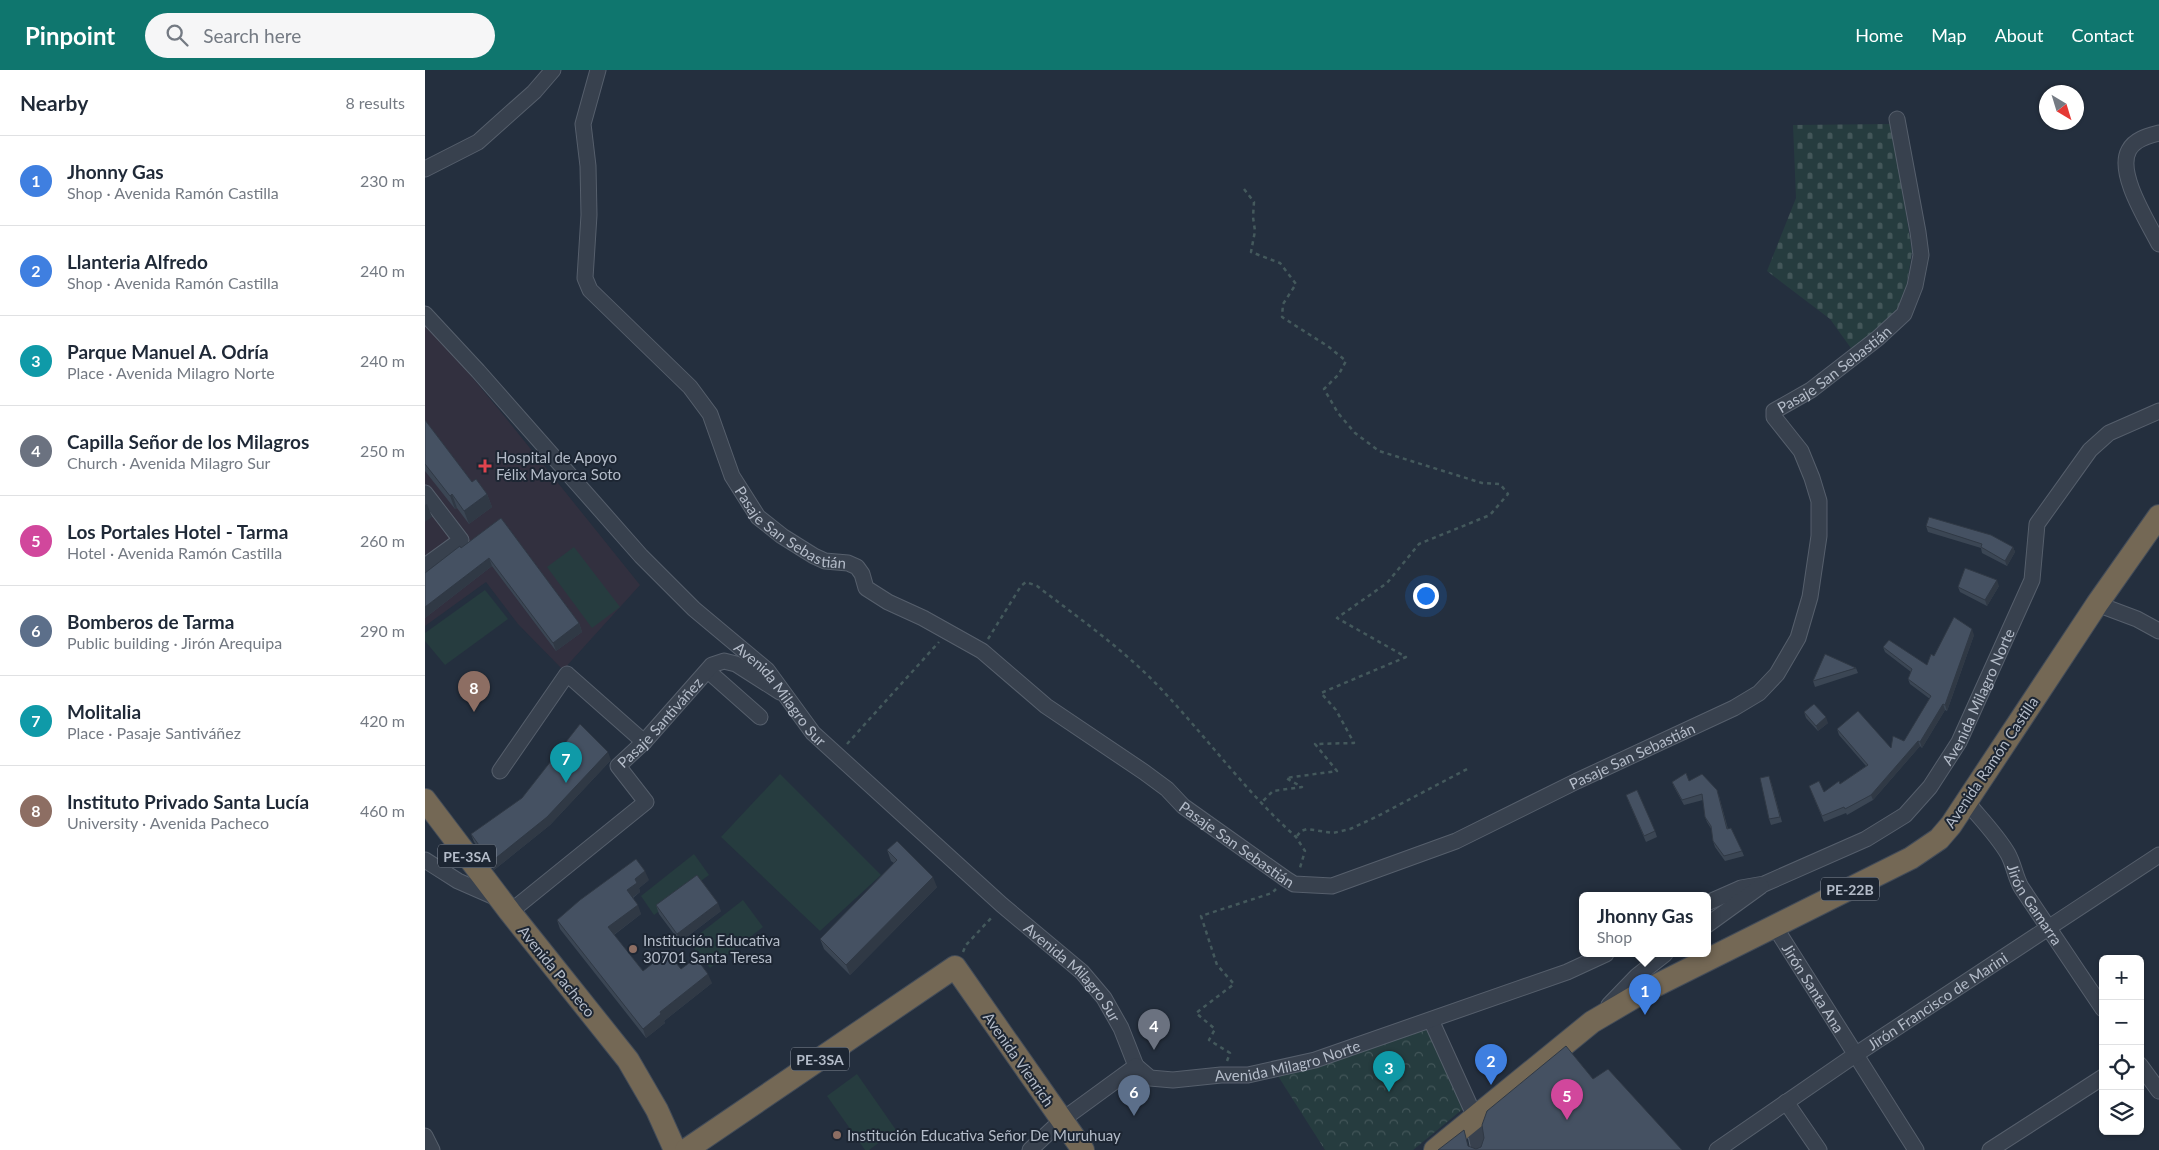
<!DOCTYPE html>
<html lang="en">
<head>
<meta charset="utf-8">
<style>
	body { margin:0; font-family:Lato,sans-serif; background:#f6f6f7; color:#1f2937 }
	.controls { position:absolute; right:15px; bottom:15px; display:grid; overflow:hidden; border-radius:8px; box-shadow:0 1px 4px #0004 }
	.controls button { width:45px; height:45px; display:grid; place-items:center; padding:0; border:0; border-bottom:1px solid #e0e1e3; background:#fff; color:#1f2937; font:25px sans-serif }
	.compass { position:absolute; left:1614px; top:15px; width:45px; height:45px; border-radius:50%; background:#fff; box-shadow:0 1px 4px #0004; rotate:142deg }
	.you { position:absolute; left:1000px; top:525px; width:18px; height:18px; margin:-12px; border:4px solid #fff; border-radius:50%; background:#1a73e8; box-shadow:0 0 0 8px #1a73e833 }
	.badge { display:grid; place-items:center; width:32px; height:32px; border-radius:50%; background:#0f766e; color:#fff; font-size:16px; font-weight:700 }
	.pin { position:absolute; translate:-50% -41px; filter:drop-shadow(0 1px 2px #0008) }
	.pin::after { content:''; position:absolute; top:26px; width:18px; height:15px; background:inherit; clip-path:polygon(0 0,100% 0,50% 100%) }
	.popup { position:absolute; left:1154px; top:822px; width:132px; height:65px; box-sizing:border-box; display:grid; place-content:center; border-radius:8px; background:#fff; filter:drop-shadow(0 1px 4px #0005); font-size:16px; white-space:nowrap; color:#747a83 }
	.popup b { font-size:19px; color:#1f2937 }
	.popup::after { content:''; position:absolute; left:50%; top:100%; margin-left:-10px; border:10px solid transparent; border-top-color:#fff }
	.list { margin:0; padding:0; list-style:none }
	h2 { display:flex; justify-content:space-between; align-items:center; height:65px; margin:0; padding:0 20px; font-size:21px }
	h2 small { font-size:16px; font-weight:400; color:#747a83 }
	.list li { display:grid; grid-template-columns:32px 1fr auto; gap:15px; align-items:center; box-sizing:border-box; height:90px; padding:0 20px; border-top:1px solid #e0e1e3 }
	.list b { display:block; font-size:19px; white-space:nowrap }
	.list p { margin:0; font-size:16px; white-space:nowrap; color:#747a83 }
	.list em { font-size:16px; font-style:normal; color:#747a83 }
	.icon { flex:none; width:28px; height:28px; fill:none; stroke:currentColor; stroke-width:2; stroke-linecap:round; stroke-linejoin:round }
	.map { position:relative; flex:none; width:1734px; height:1080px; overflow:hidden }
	header { display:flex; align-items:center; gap:30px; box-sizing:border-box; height:70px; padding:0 25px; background:#0f766e; color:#fff }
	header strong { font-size:24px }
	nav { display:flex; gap:28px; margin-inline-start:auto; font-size:18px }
	.search { width:350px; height:45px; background:#f6f6f7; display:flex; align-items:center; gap:12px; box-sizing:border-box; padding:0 18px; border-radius:28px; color:#747a83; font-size:19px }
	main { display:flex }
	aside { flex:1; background:#fff }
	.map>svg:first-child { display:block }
	.medical { fill:#32303f }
	.forest { fill:url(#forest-crowns) }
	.cemetery { fill:url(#cemetery-stones) }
	.garden { fill:#263c3f }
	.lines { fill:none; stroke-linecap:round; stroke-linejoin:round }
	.minor-casing { stroke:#565f6c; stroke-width:17 }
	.highway-casing { stroke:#434c59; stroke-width:24 }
	.path { stroke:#44595c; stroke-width:2.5; stroke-dasharray:4 4; stroke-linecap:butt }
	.minor { stroke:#38414e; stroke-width:15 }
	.highway { stroke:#746855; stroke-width:22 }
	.wall { fill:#3b4654 }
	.shaded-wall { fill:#303945 }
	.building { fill:#455162; stroke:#303945 }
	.health-dot { fill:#e0444e; stroke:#1d2633; stroke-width:2 }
	.education-dot { fill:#8d6e63; stroke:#1d2633; stroke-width:2 }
	.labels { text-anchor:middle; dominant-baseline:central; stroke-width:4; stroke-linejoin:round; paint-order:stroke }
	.shield { fill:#1d2633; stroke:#878f9c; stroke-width:1 }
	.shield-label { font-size:14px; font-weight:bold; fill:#b4bcc9 }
	.street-label { font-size:15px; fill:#b4bcc9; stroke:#1d2633 }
	.poi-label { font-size:15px; fill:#b4bcc9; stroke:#1d2633; text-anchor:start }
</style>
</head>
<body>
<header>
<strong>Pinpoint</strong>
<div class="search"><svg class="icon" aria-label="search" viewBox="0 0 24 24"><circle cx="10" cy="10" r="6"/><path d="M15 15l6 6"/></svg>Search here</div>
<nav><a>Home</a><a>Map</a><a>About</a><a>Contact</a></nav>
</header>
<main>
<aside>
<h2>Nearby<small>8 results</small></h2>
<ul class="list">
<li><span class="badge" style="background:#3f7fe0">1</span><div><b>Jhonny Gas</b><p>Shop · Avenida Ramón Castilla</p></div><em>230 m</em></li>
<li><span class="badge" style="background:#3f7fe0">2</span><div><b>Llanteria Alfredo</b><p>Shop · Avenida Ramón Castilla</p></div><em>240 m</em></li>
<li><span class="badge" style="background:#0f9aa8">3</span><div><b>Parque Manuel A. Odría</b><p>Place · Avenida Milagro Norte</p></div><em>240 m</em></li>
<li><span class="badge" style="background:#6b7280">4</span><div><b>Capilla Señor de los Milagros</b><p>Church · Avenida Milagro Sur</p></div><em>250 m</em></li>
<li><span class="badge" style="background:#d1479c">5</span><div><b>Los Portales Hotel - Tarma</b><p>Hotel · Avenida Ramón Castilla</p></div><em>260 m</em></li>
<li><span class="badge" style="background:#5c6f8a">6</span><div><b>Bomberos de Tarma</b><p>Public building · Jirón Arequipa</p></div><em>290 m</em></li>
<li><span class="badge" style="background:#0f9aa8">7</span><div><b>Molitalia</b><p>Place · Pasaje Santiváñez</p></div><em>420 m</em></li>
<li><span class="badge" style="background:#8d6e63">8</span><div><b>Instituto Privado Santa Lucía</b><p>University · Avenida Pacheco</p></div><em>460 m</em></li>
</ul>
</aside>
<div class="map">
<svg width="1734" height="1080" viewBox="0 0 1734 1080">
	<defs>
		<pattern id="forest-crowns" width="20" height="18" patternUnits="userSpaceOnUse" patternTransform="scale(1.25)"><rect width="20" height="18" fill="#263c3f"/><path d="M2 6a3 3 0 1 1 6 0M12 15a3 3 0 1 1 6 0" fill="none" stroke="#435659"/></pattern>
		<pattern id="cemetery-stones" width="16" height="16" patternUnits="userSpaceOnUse" patternTransform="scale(1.25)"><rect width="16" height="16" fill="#263c3f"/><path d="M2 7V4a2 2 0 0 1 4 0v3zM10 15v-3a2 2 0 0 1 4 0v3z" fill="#435659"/></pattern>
	</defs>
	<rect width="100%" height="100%" fill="#242f3e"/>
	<path class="medical" d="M0,256L18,272L80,347L215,515L138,600L93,554L61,512L0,556Z"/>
	<path class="forest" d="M1005,957L1039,1038L988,1080H900L853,1006Z"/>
	<path class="cemetery" d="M1467,54L1487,182L1480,225L1465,251L1428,281L1405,249L1342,201L1371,128L1368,55Z"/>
	<g class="garden">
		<path d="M149,477L195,537L167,558L122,497Z"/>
		<path d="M60,520L83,549L20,595L0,571V563Z"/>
		<path d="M355,704L456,805L395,861L296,767Z"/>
		<path d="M269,784L284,805L229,845L216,826Z"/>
		<path d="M318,830L338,857L285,898L264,872Z"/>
		<path d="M432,1004L471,1060L444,1080H440L402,1026Z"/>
	</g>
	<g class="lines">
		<defs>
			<g id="minor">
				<path id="s1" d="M173,0L158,54L163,96L164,145L160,208L165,220L265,317L285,344L307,406L333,447L357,466L389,486L400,491L423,493L432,497L437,504L441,518L463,532L498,548L557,581L621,636L719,702L742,719L758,736L861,809L869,814L907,816L1031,771L1152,711L1309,638L1334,623L1352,604L1373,568L1385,527L1394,466V431L1387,408L1376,381L1349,347V341L1386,320L1453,268L1479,244L1490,216L1496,185L1493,162L1472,49"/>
				<path d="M1734,63C1723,66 1710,69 1704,80C1691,103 1723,152 1734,174"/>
				<path d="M0,99L53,72L109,22L128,0"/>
				<path id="s2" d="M0,244L53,301L216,486L269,539L342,600L388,663L577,835L657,902L679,928L696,958L711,996"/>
				<path d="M0,423L36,470L0,496"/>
				<path d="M1672,534L1712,549L1734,561"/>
				<path d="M283,601L335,647"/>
				<path d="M75,701L142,604L219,672"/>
				<path id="s3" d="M1541,731C1555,748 1572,765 1583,784C1589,795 1590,806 1596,817L1678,939"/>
				<path d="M0,790L33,811L74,829"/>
				<path id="s4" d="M1282,833L1316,818L1339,814L1441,769L1480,745L1505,717L1534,672L1607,510L1612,454L1665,380L1684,363L1734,341"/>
				<path id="s5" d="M85,842L221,732L193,696L219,672L287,595L299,591L311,594L355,622"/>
				<path d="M1282,855L1336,816"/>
				<path id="s6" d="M1350,857L1491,1080"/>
				<path d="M1184,935L1212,906L1240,884"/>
				<path d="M1006,950L1050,1047"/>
				<path d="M1715,995L1734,1021"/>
				<path id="s7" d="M711,996L725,1008L748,1010L796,1005H823L890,990L1142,902L1181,884"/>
				<path d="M1361,1032L1394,1080"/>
				<path d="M0,1066L7,1080"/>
				<path d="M605,1080L637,1050L711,996"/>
				<path d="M1054,1080L1051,1065L1059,1042"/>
				<path id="s8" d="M1292,1080L1430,985L1734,785"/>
				<path d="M1565,1080L1678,1007"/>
			</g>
			<g id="highway">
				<path d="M0,730L85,842L203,990L232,1040L250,1080"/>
				<path d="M261,1080L530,897L658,1080"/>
				<path d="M1010,1080L1167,952L1218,922L1486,788L1514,769L1526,755L1672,534L1734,446"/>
			</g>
		</defs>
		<use href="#minor" class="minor-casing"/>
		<use href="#highway" class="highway-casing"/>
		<g class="path">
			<path d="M819,119L829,132L828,147L830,161L826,182L855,193L871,214L858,234L857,247L904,277L921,291L914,304L899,319L913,343L930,363L954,381L1057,413L1075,414L1083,424L1065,445L994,474L962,513L912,548L981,587L896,623L911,640L929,673L890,674L912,701L861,708L877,717L848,721L837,732"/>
			<path d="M563,569L596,516L601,512L612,516C655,549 701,581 738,621C783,669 822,723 871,767L880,781L874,801"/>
			<path d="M422,674L514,572"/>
			<path d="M872,766L876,761L882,759L908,763L925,759L951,747L1044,698"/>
			<path d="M538,882L541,875L568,846"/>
			<path d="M802,991L805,983L784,970L790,959L771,943L809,914L792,895L776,846L847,823L851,819"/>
		</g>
		<use href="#minor" class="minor"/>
		<use href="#highway" class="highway"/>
	</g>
	<g class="wall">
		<path d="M0,350L47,412L62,424L67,437L44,454L32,438L30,439L0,401Z"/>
		<path d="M76,448L154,553L157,562L131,581L67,496L0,548V503L36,478Z"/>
		<path d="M1501,456L1588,477L1590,482L1582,496L1557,483L1556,478L1503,462Z"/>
		<path d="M1574,516L1562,536L1535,522L1533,517Z"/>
		<path d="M1549,565L1522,641L1520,640L1497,678L1495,676L1448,730L1422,745L1421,743L1399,752L1386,721L1399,722L1415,714L1441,696L1414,665L1412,659L1466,678L1479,671L1505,629L1485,614L1483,609L1486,602L1460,582L1458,577L1502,595L1509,586Z"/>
		<path d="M1431,598L1433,603L1390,617L1388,611Z"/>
		<path d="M1379,642L1403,653L1393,661L1381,648Z"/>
		<path d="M186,690L125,755L69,800L49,772L46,764Z"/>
		<path d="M1264,711L1294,726L1303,759L1317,781L1319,786L1300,791L1290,777L1288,771L1287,760L1282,752L1280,747L1278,730L1259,735L1249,717L1247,712Z"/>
		<path d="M1346,712L1357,752L1346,755L1344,749Z"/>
		<path d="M1203,730L1230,761L1232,767L1221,772Z"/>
		<path d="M462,780L512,817L425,905L399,879L395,869L469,793L466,791Z"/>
		<path d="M224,810L214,818L215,822L208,828L216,844L189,865L218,901L256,899L287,913L239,951L240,953L221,968L135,859L132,850Z"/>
		<path d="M231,835L296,841L255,872L234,844Z"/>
	</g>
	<g class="shaded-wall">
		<path d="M27,424L32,438L30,439L25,426Z"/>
		<path d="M62,424L67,437L44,454L39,441Z"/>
		<path d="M2,434L7,447L0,452V435Z"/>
		<path d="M1588,477L1590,482L1582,496L1580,491Z"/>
		<path d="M64,488L67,496L0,548V537Z"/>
		<path d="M1572,510L1574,516L1562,536L1560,530Z"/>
		<path d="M154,553L157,562L131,581L128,573Z"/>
		<path d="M1547,559L1549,565L1522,641L1520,635Z"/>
		<path d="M1518,634L1520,640L1497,678L1495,672Z"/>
		<path d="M1401,647L1403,653L1393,661L1391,656Z"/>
		<path d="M1493,671L1495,676L1448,730L1446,725Z"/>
		<path d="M183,682L186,690L125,755L69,800L66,792Z"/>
		<path d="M220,801L224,810L214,818L215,822L205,829L202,820L210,809Z"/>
		<path d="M508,807L512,817L425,905L421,895Z"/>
		<path d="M293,833L296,841L255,872L252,864Z"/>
		<path d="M213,835L216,844L187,866L183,857Z"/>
		<path d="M283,904L287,913L239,951L240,953L221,968L218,959L235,942Z"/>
	</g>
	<g class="building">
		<path d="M0,350L47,412L51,409L62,424L39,441L27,424L25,426L0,394Z"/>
		<path d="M1504,447L1566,465L1588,477L1580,491L1556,477L1557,474L1501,456Z"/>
		<path d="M76,448L154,553L128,573L64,488L0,537V503L35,476L36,478Z"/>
		<path d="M1540,498L1572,510L1560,530L1533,517Z"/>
		<path d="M1529,547L1547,559L1520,635L1518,634L1495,672L1493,671L1446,725L1420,739L1419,737L1397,746L1384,716L1394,711L1399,722L1414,711L1415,714L1443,695L1412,659L1433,641L1466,678L1468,666L1479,671L1506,626L1483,609L1487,599L1458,577L1464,570L1502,595L1506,584L1509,586Z"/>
		<path d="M1400,584L1431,598L1388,611Z"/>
		<path d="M1389,634L1401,647L1391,656L1379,642Z"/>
		<path d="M155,654L183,682L122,747L66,792L46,764L97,728Z"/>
		<path d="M1261,703L1264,711L1277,704L1292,720L1302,759L1306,758L1317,781L1299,786L1288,771L1286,756L1280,747L1277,724L1257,730L1247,712Z"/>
		<path d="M1344,706L1355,747L1344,749L1335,708Z"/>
		<path d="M1212,720L1230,761L1219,766L1201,725Z"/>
		<path d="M472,771L508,807L421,895L395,869L472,790L462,780Z"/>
		<path d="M211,789L220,801L210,809L212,813L202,820L213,835L183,857L218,901L242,882L256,899L271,888L283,904L235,942L236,944L218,959L132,850L155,830Z"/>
		<path d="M272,805L293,833L252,864L231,835Z"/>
		<path d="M1141,976L1168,1009L1183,999L1257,1080H1013L1039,1060L1043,1076L1051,1079L1056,1077L1059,1068L1057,1055L1062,1041Z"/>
	</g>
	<path class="health-dot" d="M57.5 388.5h5v5h5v5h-5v5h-5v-5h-5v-5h5z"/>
	<g class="education-dot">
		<circle cx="208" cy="879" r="5"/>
		<circle cx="412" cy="1065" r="5"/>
	</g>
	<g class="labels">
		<g class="shield">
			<rect x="13" y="774.5" width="58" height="23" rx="4"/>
			<rect x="1396" y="807.5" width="58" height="23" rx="4"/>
			<rect x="366" y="977.5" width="58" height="23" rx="4"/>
		</g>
		<g class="shield-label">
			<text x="42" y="786">PE-3SA</text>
			<text x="1425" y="819">PE-22B</text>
			<text x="395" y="989">PE-3SA</text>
		</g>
		<g class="street-label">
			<text stroke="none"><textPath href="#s1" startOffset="2060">Pasaje San Sebastián</textPath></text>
			<text stroke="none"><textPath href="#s1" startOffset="544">Pasaje San Sebastián</textPath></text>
			<text stroke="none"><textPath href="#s2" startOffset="521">Avenida Milagro Sur</textPath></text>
			<text stroke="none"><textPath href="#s4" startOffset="358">Avenida Milagro Norte</textPath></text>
			<text stroke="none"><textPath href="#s5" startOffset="281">Pasaje Santiváñez</textPath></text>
			<text stroke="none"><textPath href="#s1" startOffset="1535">Pasaje San Sebastián</textPath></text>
			<text transform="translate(1566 692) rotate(-56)">Avenida Ramón Castilla</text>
			<text stroke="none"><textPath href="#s1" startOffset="1100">Pasaje San Sebastián</textPath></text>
			<text stroke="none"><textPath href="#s3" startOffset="125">Jirón Gamarra</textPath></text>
			<text transform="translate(132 901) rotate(51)">Avenida Pacheco</text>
			<text stroke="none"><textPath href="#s2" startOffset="926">Avenida Milagro Sur</textPath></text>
			<text stroke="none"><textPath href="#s6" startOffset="72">Jirón Santa Ana</textPath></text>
			<text stroke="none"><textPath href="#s8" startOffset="266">Jirón Francisco de Marini</textPath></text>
			<text transform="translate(594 989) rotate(55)">Avenida Vienrich</text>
			<text stroke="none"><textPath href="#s7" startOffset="158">Avenida Milagro Norte</textPath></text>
		</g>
		<g class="poi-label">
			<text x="71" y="387">Hospital de Apoyo<tspan x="71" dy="17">Félix Mayorca Soto</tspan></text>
			<text x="218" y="870">Institución Educativa<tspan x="218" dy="17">30701 Santa Teresa</tspan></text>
			<text x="422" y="1065">Institución Educativa Señor De Muruhuay</text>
		</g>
	</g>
</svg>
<div class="controls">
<button>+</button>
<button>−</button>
<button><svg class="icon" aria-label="locate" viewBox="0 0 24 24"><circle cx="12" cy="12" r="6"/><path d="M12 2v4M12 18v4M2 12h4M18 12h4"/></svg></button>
<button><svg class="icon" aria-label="layers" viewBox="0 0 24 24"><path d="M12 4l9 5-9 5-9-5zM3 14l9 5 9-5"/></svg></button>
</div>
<svg class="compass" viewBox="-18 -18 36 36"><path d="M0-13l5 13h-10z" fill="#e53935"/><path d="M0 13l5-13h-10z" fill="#747a83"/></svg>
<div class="you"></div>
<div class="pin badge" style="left:1220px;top:945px;background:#3f7fe0">1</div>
<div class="popup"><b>Jhonny Gas</b>Shop</div>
<div class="pin badge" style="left:1066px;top:1015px;background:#3f7fe0">2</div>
<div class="pin badge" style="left:964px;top:1022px;background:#0f9aa8">3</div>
<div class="pin badge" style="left:729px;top:980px;background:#6b7280">4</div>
<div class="pin badge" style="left:1142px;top:1050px;background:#d1479c">5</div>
<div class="pin badge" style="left:709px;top:1046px;background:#5c6f8a">6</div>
<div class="pin badge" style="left:141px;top:713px;background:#0f9aa8">7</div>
<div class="pin badge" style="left:49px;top:642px;background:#8d6e63">8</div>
</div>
</main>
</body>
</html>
